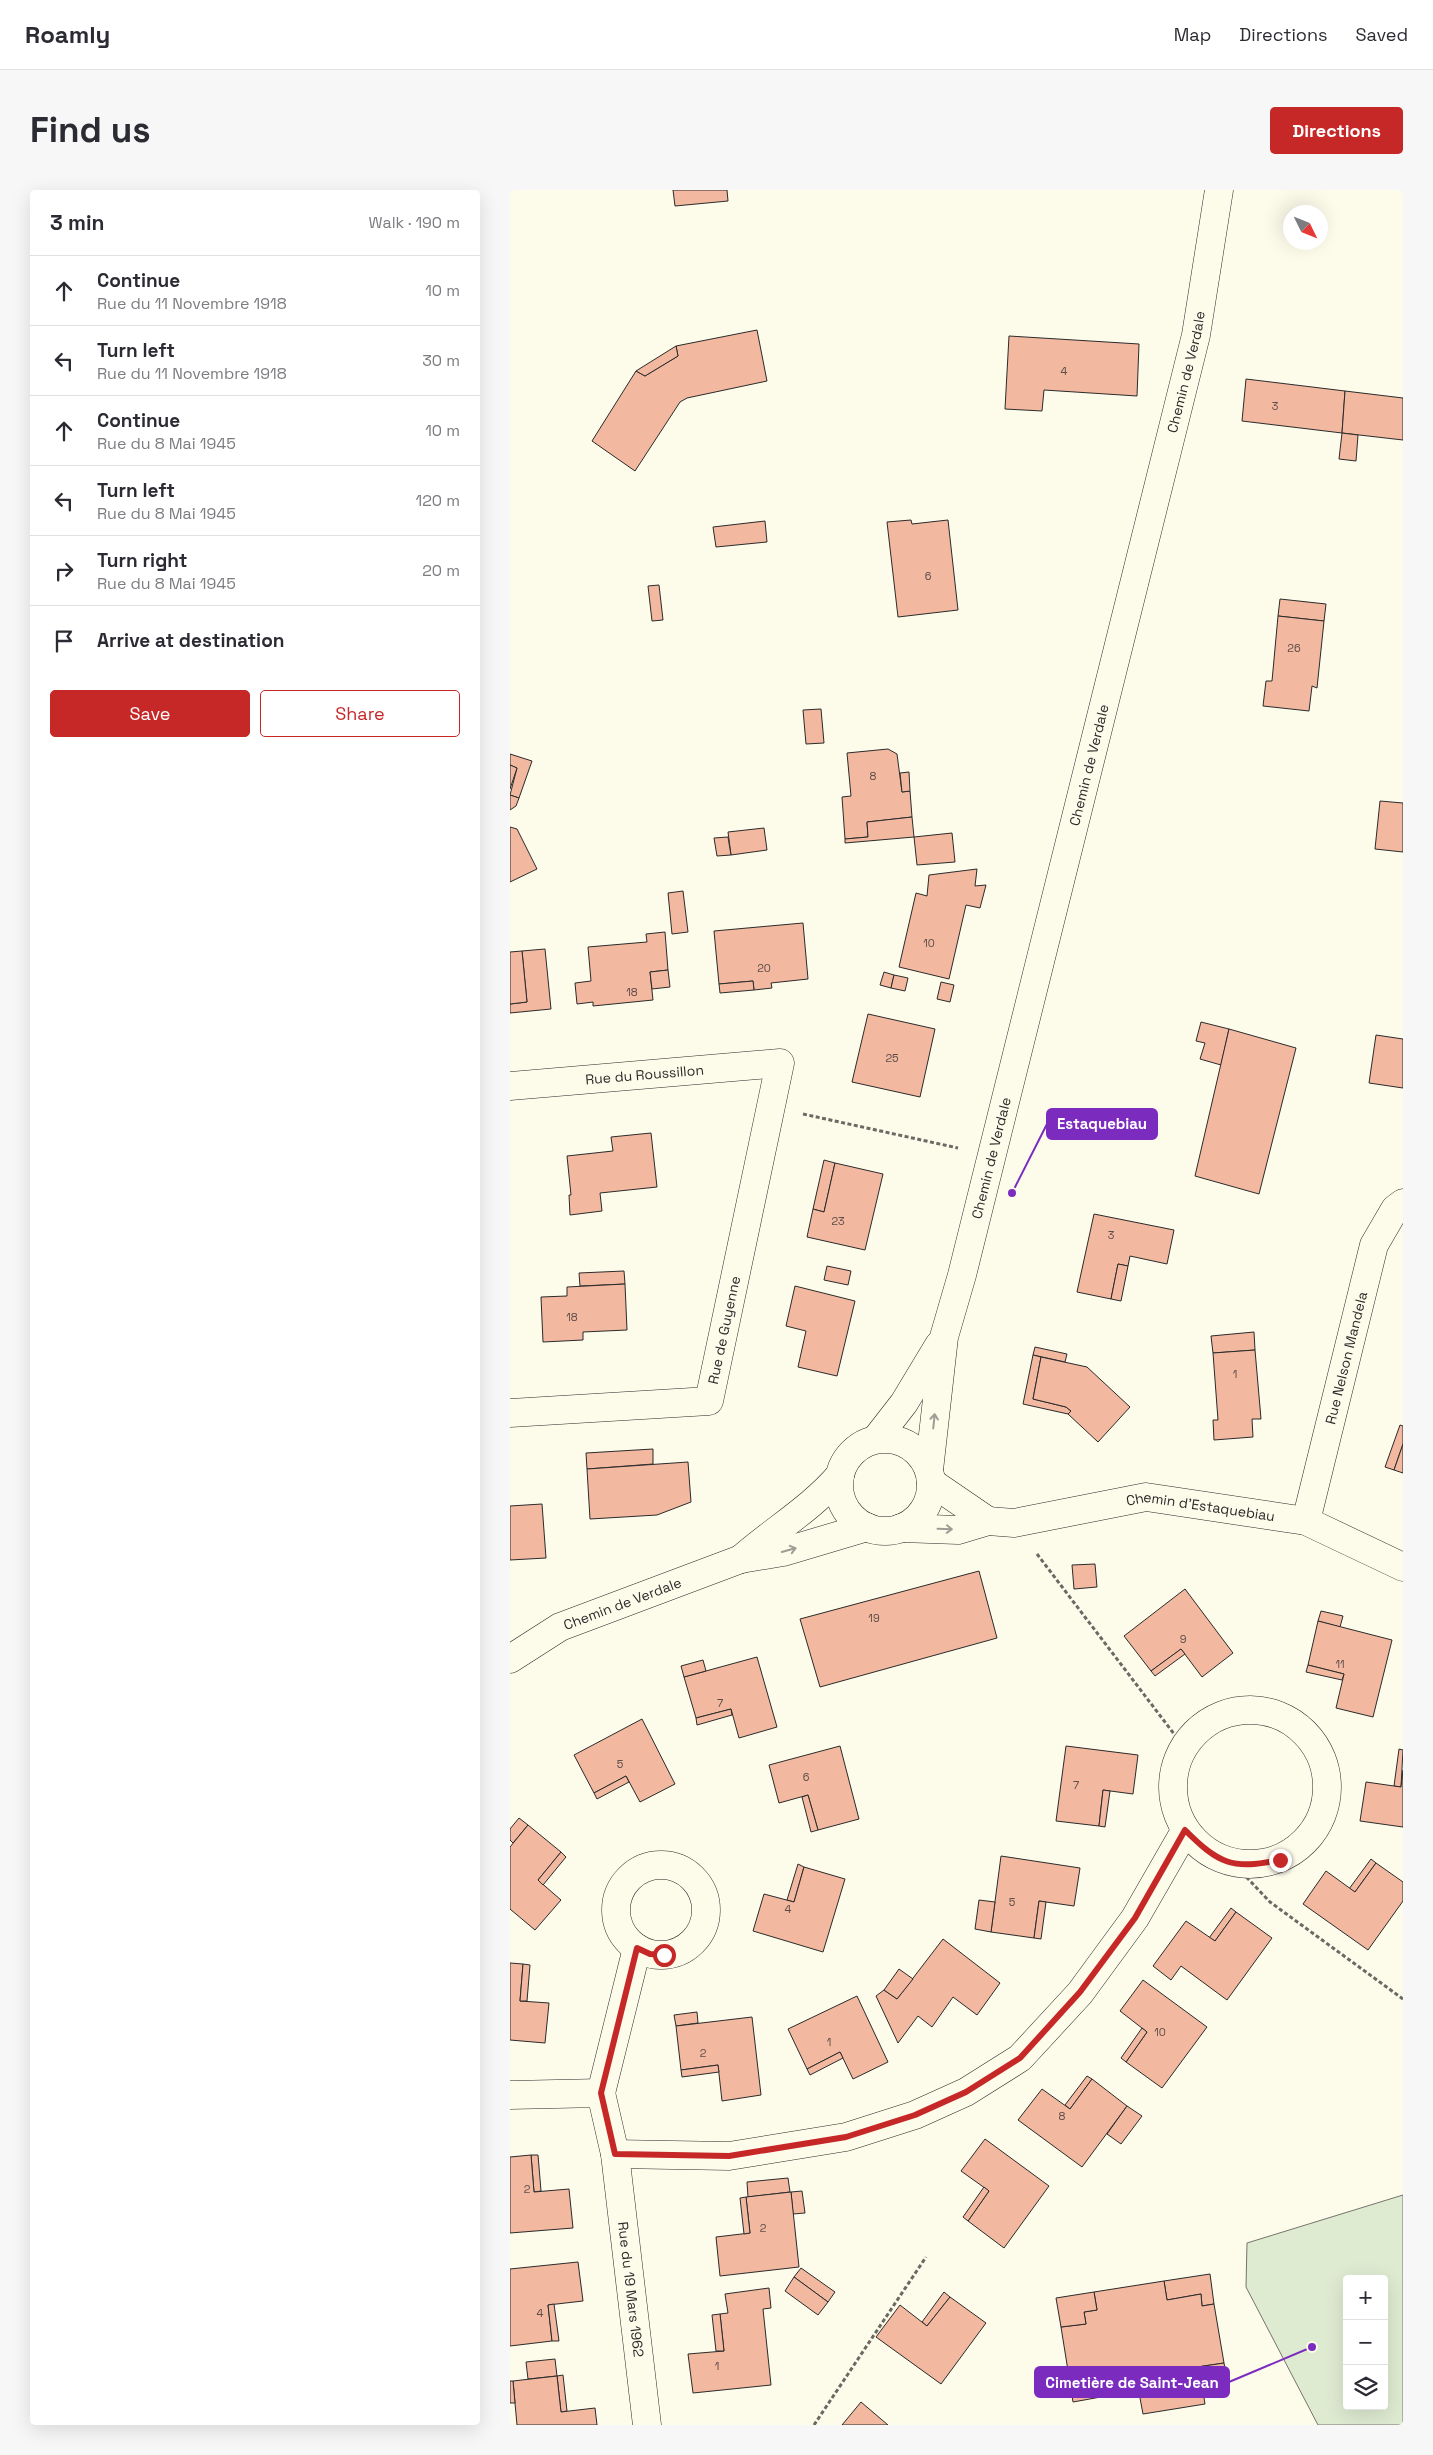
<!DOCTYPE html>
<html lang="en">
<head>
<meta charset="utf-8">
<style>
	body { margin:0; font-family:"Space Grotesk",sans-serif; background:#f7f7f7; color:#2b2b33 }
	.controls { position:absolute; right:15px; bottom:15px; display:grid; overflow:hidden; border-radius:5px; box-shadow:0 5px 20px #0002 }
	.controls button { width:45px; height:45px; display:grid; place-items:center; padding:0; border:0; border-bottom:1px solid #e1e1e2; background:#fff; color:#2b2b33; font:25px sans-serif }
	.compass { position:absolute; left:773px; top:15px; width:45px; height:45px; border-radius:50%; background:#fff; box-shadow:0 5px 20px #0002; rotate:133deg }
	.stop { position:absolute; width:15px; height:15px; margin:-11px; border:4px solid #c62828; border-radius:50%; background:#fff }
	.stop.end { background:#c62828; border-color:#fff; box-shadow:0 1px 5px #0008 }
	.list { margin:0; padding:0; list-style:none }
	h2 { display:flex; justify-content:space-between; align-items:center; height:65px; margin:0; padding:0 20px; font-size:21px }
	h2 small { font-size:16px; font-weight:400; color:#7c7c81 }
	.list li { display:grid; grid-template-columns:32px 1fr auto; gap:15px; align-items:center; box-sizing:border-box; height:70px; padding:0 20px; border-top:1px solid #e1e1e2 }
	.list b { display:block; font-size:19px; white-space:nowrap }
	.list p { margin:0; font-size:16px; white-space:nowrap; color:#7c7c81 }
	.list em { font-size:16px; font-style:normal; color:#7c7c81 }
	.actions { display:flex; gap:10px; padding:15px 20px }
	.actions a { flex:1; padding:11px 0; border:1px solid #c62828; border-radius:5px; text-align:center; font-size:18px; color:#c62828 }
	.actions .main { background:#c62828; color:#fff }
	.icon { flex:none; width:28px; height:28px; fill:none; stroke:currentColor; stroke-width:2; stroke-linecap:round; stroke-linejoin:round }
	.map { position:relative; flex:none; width:893px; height:2235px; overflow:hidden; border-radius:5px }
	header { display:flex; align-items:center; gap:30px; box-sizing:border-box; height:70px; padding:0 25px; background:#fff; border-bottom:1px solid #e1e1e2 }
	header strong { font-size:24px }
	nav { display:flex; gap:28px; margin-inline-start:auto; font-size:18px }
	.intro { display:flex; align-items:center; justify-content:space-between; box-sizing:border-box; height:120px; padding:0 30px }
	h1 { margin:0; font-size:35px }
	.button { padding:12px 22px; border-radius:5px; background:#c62828; color:#fff; font-size:18px; font-weight:700 }
	main { display:flex; gap:30px; padding:0 30px }
	aside { flex:1; background:#fff; border-radius:5px; box-shadow:0 5px 20px #0002 }
	.map>svg:first-child { display:block }
	.green { fill:#deebd1; stroke:#74746e; fill-rule:evenodd }
	.building { fill:#f2b8a0; stroke:#2b2b2b }
	.lines { fill:none; stroke-linecap:round; stroke-linejoin:round }
	.minor-casing { stroke:#2b2b2b; stroke-width:29 }
	.path { stroke:#6a6964; stroke-width:3; stroke-dasharray:4 2.5; stroke-linecap:butt }
	.minor { stroke:#fdfbea; stroke-width:28 }
	.oneway { stroke:#9e9d94 }
	.route { stroke:#c62828; stroke-width:6 }
	.labels { text-anchor:middle; dominant-baseline:central; stroke-width:4; stroke-linejoin:round; paint-order:stroke }
	.number-label { font-size:11px; fill:#5d4e48 }
	.street-label { font-size:14px; fill:#2b2b2b; stroke:#fdfbea }
	.leader { fill:none; stroke:#7b2cbf; stroke-width:2 }
	.callout-dot { fill:#7b2cbf; stroke:#fdfbea; stroke-width:2 }
	.callout { fill:#7b2cbf; stroke:#7b2cbf; stroke-width:2 }
	.callout-label { font-size:15px; text-anchor:middle; font-weight:bold; fill:#fff }
</style>
</head>
<body>
<header>
<strong>Roamly</strong>
<nav><a>Map</a><a>Directions</a><a>Saved</a></nav>
</header>
<div class="intro"><h1>Find us</h1><a class="button">Directions</a></div>
<main>
<aside>
<h2>3 min<small>Walk · 190 m</small></h2>
<ul class="list">
<li><svg class="icon" aria-label="ahead" viewBox="0 0 24 24"><path d="M12 20V5M6 11l6-6 6 6"/></svg><div><b>Continue</b><p>Rue du 11 Novembre 1918</p></div><em>10 m</em></li>
<li><svg class="icon" aria-label="left" viewBox="0 0 24 24"><path d="M17 20v-9H6M10 6l-5 5 5 5"/></svg><div><b>Turn left</b><p>Rue du 11 Novembre 1918</p></div><em>30 m</em></li>
<li><svg class="icon" aria-label="ahead" viewBox="0 0 24 24"><path d="M12 20V5M6 11l6-6 6 6"/></svg><div><b>Continue</b><p>Rue du 8 Mai 1945</p></div><em>10 m</em></li>
<li><svg class="icon" aria-label="left" viewBox="0 0 24 24"><path d="M17 20v-9H6M10 6l-5 5 5 5"/></svg><div><b>Turn left</b><p>Rue du 8 Mai 1945</p></div><em>120 m</em></li>
<li><svg class="icon" aria-label="right" viewBox="0 0 24 24"><path d="M7 20v-9h11M14 6l5 5-5 5"/></svg><div><b>Turn right</b><p>Rue du 8 Mai 1945</p></div><em>20 m</em></li>
<li><svg class="icon" aria-label="arrive" viewBox="0 0 24 24"><path d="M6 21V4h12l-3 4 3 4H6"/></svg><div><b>Arrive at destination</b></div></li>
</ul>
<div class="actions"><a class="main">Save</a><a>Share</a></div>
</aside>
<div class="map">
<svg width="893" height="2235" viewBox="0 0 893 2235">
	<rect width="100%" height="100%" fill="#fdfbea"/>
	<path class="green" d="M893,2005V2235H808L736,2097L737,2053ZM837,2089H874V2216H837Z"/>
	<g class="building">
		<path d="M163,0H217L218,11L165,16Z"/>
		<path d="M247,140L257,191L177,208L170,212L125,281L82,251L126,181L135,186L168,166L166,156Z"/>
		<path d="M499,146L629,154L627,206L534,200L532,221L495,219Z"/>
		<path d="M166,156L168,166L135,186L126,181Z"/>
		<path d="M736,189L835,201L832,243L732,231Z"/>
		<path d="M835,201L893,208V250L832,243Z"/>
		<path d="M832,243L848,245L846,271L829,269Z"/>
		<path d="M401,330L402,334L438,330L448,420L388,427L377,332Z"/>
		<path d="M255,331L257,352L206,357L203,337Z"/>
		<path d="M149,395L153,430L142,431L138,396Z"/>
		<path d="M770,409L816,414L814,431L768,426Z"/>
		<path d="M768,426L814,431L807,498L802,496L799,521L753,516L756,491H762Z"/>
		<path d="M311,519L314,553L296,554L293,520Z"/>
		<path d="M378,559L387,564L392,602L400,601L402,627L357,632L358,647L335,649L332,607L341,606L337,563Z"/>
		<path d="M0,564L22,571L9,608L0,605L7,578L0,575Z"/>
		<path d="M0,575L7,578L0,599Z"/>
		<path d="M399,582L400,601L392,602L390,583Z"/>
		<path d="M0,605L9,608L6,616L0,620Z"/>
		<path d="M870,611L893,613V662L865,659Z"/>
		<path d="M402,627L404,647L335,653V649L358,647L357,632Z"/>
		<path d="M0,637L7,639L27,679L0,692Z"/>
		<path d="M254,638L257,660L221,665L218,642Z"/>
		<path d="M442,643L445,672L407,675L404,647Z"/>
		<path d="M218,647L221,665L207,666L204,648Z"/>
		<path d="M467,679L465,696L476,695L470,718L456,715L439,789L389,777L406,703L417,706L419,685Z"/>
		<path d="M173,701L178,742L162,744L158,703Z"/>
		<path d="M293,733L298,789L261,793L262,798L244,800L243,791L209,794L204,741Z"/>
		<path d="M155,742L158,780L140,782L143,810L83,816V812L67,814L65,793L81,791L78,757L137,752L136,744Z"/>
		<path d="M35,759L41,819L0,823V814L17,812L12,761Z"/>
		<path d="M12,761L17,812L0,814V762Z"/>
		<path d="M158,780L160,797L142,799L140,782Z"/>
		<path d="M374,782L384,785L381,798L370,795Z"/>
		<path d="M384,785L398,788L395,801L381,798Z"/>
		<path d="M243,791L244,800L210,803L209,794Z"/>
		<path d="M431,792L444,795L440,812L427,809Z"/>
		<path d="M358,824L425,839L410,907L342,892Z"/>
		<path d="M691,832L719,839L711,875L690,869L695,853L686,851Z"/>
		<path d="M719,839L786,858L749,1004L685,986Z"/>
		<path d="M866,845L893,849V898L859,893Z"/>
		<path d="M141,943L147,997L90,1003L92,1021L60,1025L59,1005H61L57,966L103,961L101,947Z"/>
		<path d="M314,970L325,973L314,1022L303,1019Z"/>
		<path d="M325,973L373,984L355,1060L297,1047L303,1019L314,1022Z"/>
		<path d="M584,1024L664,1040L657,1074L620,1066L618,1076L608,1074L601,1109L567,1102Z"/>
		<path d="M608,1074L618,1076L611,1111L601,1109Z"/>
		<path d="M317,1076L341,1081L338,1095L314,1090Z"/>
		<path d="M114,1081L115,1094L70,1096L69,1083Z"/>
		<path d="M115,1094L117,1140L73,1142V1150L33,1152L31,1107L57,1106V1097Z"/>
		<path d="M285,1096L345,1111L327,1186L288,1177L296,1141L276,1136Z"/>
		<path d="M744,1142L745,1160L703,1163L701,1146Z"/>
		<path d="M525,1157L557,1164L555,1172L523,1165Z"/>
		<path d="M745,1160L751,1229H742L743,1247L704,1250L703,1230H708L703,1163Z"/>
		<path d="M523,1165L531,1167L523,1209L556,1217L561,1221L558,1224L513,1214Z"/>
		<path d="M531,1167L577,1177L620,1217L588,1252L558,1224L561,1221L556,1217L523,1209Z"/>
		<path d="M890,1235L893,1236V1254L884,1280L875,1277Z"/>
		<path d="M893,1254V1283L884,1280Z"/>
		<path d="M143,1259V1274L77,1279L76,1263Z"/>
		<path d="M178,1272L181,1312L147,1325L80,1329L77,1279Z"/>
		<path d="M32,1314L36,1368L0,1370V1316Z"/>
		<path d="M585,1374L587,1397L564,1399L562,1375Z"/>
		<path d="M469,1381L487,1448L310,1497L290,1429Z"/>
		<path d="M675,1399L723,1463L692,1487L671,1459L641,1481L614,1446Z"/>
		<path d="M811,1421L833,1426L830,1437L808,1431Z"/>
		<path d="M808,1431L882,1450L863,1527L826,1518L834,1484L798,1475Z"/>
		<path d="M671,1459L675,1464L645,1486L641,1481Z"/>
		<path d="M247,1467L267,1537L229,1548L221,1519L186,1528L174,1487Z"/>
		<path d="M193,1470L196,1481L174,1487L171,1476Z"/>
		<path d="M798,1475L834,1484L832,1490L796,1482Z"/>
		<path d="M221,1519L222,1525L187,1535L186,1528Z"/>
		<path d="M132,1529L165,1594L130,1612L116,1586L84,1603L64,1565Z"/>
		<path d="M330,1556L349,1629L308,1640L298,1605L269,1613L259,1575Z"/>
		<path d="M556,1556L628,1565L623,1604L593,1600L589,1636L546,1631Z"/>
		<path d="M889,1559L893,1560L891,1597L884,1596Z"/>
		<path d="M893,1580V1637L850,1631L856,1592L891,1597Z"/>
		<path d="M116,1586L119,1592L87,1609L84,1603Z"/>
		<path d="M593,1600L600,1601L595,1637L589,1636Z"/>
		<path d="M298,1605L308,1640L301,1642L292,1607Z"/>
		<path d="M9,1628L18,1635L3,1653L0,1650V1639Z"/>
		<path d="M18,1635L51,1662L28,1690L51,1710L25,1740L0,1719V1657Z"/>
		<path d="M51,1662L56,1667L33,1695L28,1690Z"/>
		<path d="M491,1666L570,1678L564,1716L529,1711L524,1748L481,1742Z"/>
		<path d="M861,1669L866,1673L845,1702L839,1699Z"/>
		<path d="M866,1673L893,1692V1711L858,1760L793,1714L816,1681L845,1702Z"/>
		<path d="M288,1674L294,1677L284,1712L277,1710Z"/>
		<path d="M294,1677L335,1689L313,1762L243,1741L254,1704L284,1712Z"/>
		<path d="M469,1710L485,1712L481,1742L465,1739Z"/>
		<path d="M529,1711L536,1712L531,1749L524,1748Z"/>
		<path d="M721,1718L726,1722L705,1751L699,1748Z"/>
		<path d="M726,1722L762,1748L717,1810L671,1776L661,1790L643,1776L676,1731L705,1751Z"/>
		<path d="M433,1749L490,1793L467,1825L443,1807L422,1837L408,1826L388,1853L366,1806L374,1800L387,1809Z"/>
		<path d="M0,1773L13,1774L10,1811L39,1813L35,1853L0,1850Z"/>
		<path d="M13,1774L20,1775L17,1811H10Z"/>
		<path d="M389,1779L403,1789L387,1809L374,1800Z"/>
		<path d="M633,1790L697,1837L652,1898L616,1872L637,1842L610,1821Z"/>
		<path d="M347,1806L378,1872L343,1889L330,1862L297,1879L278,1839Z"/>
		<path d="M187,1822L188,1833L166,1836L164,1825Z"/>
		<path d="M242,1827L251,1905L212,1911L208,1875L171,1880L166,1836Z"/>
		<path d="M632,1838L637,1842L616,1872L611,1868Z"/>
		<path d="M330,1862L333,1868L300,1885L297,1879Z"/>
		<path d="M208,1875L209,1882L172,1887L171,1880Z"/>
		<path d="M577,1886L582,1889L560,1919L555,1915Z"/>
		<path d="M582,1889L617,1916L572,1977L508,1930L532,1899L560,1919Z"/>
		<path d="M617,1916L632,1926L611,1954L597,1944Z"/>
		<path d="M475,1949L539,1996L494,2058L458,2031L479,2001L451,1981Z"/>
		<path d="M21,1965H28L31,2001L24,2002Z"/>
		<path d="M21,1965L24,2002L59,1999L63,2038L0,2043V1967Z"/>
		<path d="M278,1988L280,2002L238,2007L237,1992Z"/>
		<path d="M474,1997L479,2001L458,2031L453,2027Z"/>
		<path d="M292,2001L295,2023L283,2024L281,2002Z"/>
		<path d="M281,2002L289,2077L210,2086L206,2047L240,2043L236,2007Z"/>
		<path d="M236,2007L240,2043L234,2044L230,2008Z"/>
		<path d="M68,2072L73,2111L38,2115L42,2151L0,2156V2079Z"/>
		<path d="M291,2078L325,2102L318,2112L284,2087Z"/>
		<path d="M700,2084L704,2114L692,2116L691,2104L657,2110L654,2091Z"/>
		<path d="M284,2087L318,2112L308,2125L275,2101Z"/>
		<path d="M654,2091L657,2110L691,2104L692,2116L704,2114L714,2173L674,2179L691,2188L695,2214L633,2224L630,2208L644,2195L642,2182L599,2188L602,2205L563,2212L551,2137L576,2134L574,2122L587,2120L584,2102Z"/>
		<path d="M259,2098L261,2118L253,2119L261,2195L183,2203L178,2164L214,2161L210,2124L218,2123L215,2104Z"/>
		<path d="M434,2102L440,2107L417,2136L412,2132Z"/>
		<path d="M584,2102L587,2120L574,2122L576,2134L551,2137L546,2108Z"/>
		<path d="M440,2107L476,2133L431,2194L366,2147L390,2115L417,2136Z"/>
		<path d="M44,2114L49,2151H42L38,2115Z"/>
		<path d="M210,2124L214,2161H206L202,2125Z"/>
		<path d="M45,2169L47,2186L18,2189L16,2172Z"/>
		<path d="M714,2173L716,2184L691,2188L674,2179Z"/>
		<path d="M53,2185L57,2221L51,2222L47,2186Z"/>
		<path d="M47,2186L51,2222L85,2218L87,2235H7L3,2191Z"/>
		<path d="M0,2191H3L5,2213H0Z"/>
		<path d="M351,2212L378,2235H332Z"/>
	</g>
	<g class="lines">
		<defs>
			<g id="minor">
				<path id="s1" d="M0,896L270,873L199,1211L0,1223"/>
				<path d="M366,1249L394,1213L429,1155"/>
				<circle cx="375" cy="1295" r="46"/>
				<path id="s2" d="M419,1280L434,1147L452,1085L686,145L709,0"/>
				<path d="M421,1292L478,1331"/>
				<path id="s3" d="M796,1331L864,1055L885,1019L893,1013"/>
				<path id="s4" d="M391,1338L448,1340L478,1331L504,1333L636,1307L796,1331L893,1377"/>
				<path d="M231,1369C264,1340 302,1318 330,1285"/>
				<path id="s5" d="M0,1469L50,1437L231,1369L273,1362L357,1337"/>
				<circle cx="740" cy="1597" r="77"/>
				<circle cx="151" cy="1720" r="45"/>
				<path d="M91,1903L127,1758"/>
				<path id="s6" d="M0,1905L91,1903L105,1964L137,2235"/>
				<path d="M105,1964L219,1966L336,1947L405,1925L456,1902L510,1868L570,1803L625,1728L675,1641"/>
			</g>
		</defs>
		<use href="#minor" class="minor-casing"/>
		<g class="path">
			<path d="M293,924L448,958"/>
			<path d="M527,1364L674,1557"/>
			<path d="M723,1673L760,1712L893,1809"/>
			<path d="M304,2235L416,2067"/>
		</g>
		<use href="#minor" class="minor"/>
	</g>
	<defs><path id="oneway-shaft" d="M-6 0H5M1.5-3L5.5 0L1.5 3" fill="none" stroke-width="1.6" stroke-linecap="round" stroke-linejoin="round" transform="scale(1.25)"/></defs>
	<g class="oneway">
		<use href="#oneway-shaft" transform="translate(424 1231) rotate(-84)"/>
		<use href="#oneway-shaft" transform="translate(435 1339) rotate(2)"/>
		<use href="#oneway-shaft" transform="translate(279 1360) rotate(-16)"/>
	</g>
	<g class="lines">
		<path class="route" d="M154,1765L140,1764L127,1758L91,1903L105,1964L219,1966L336,1947L405,1925L456,1902L510,1868L570,1802L625,1728L675,1640C709,1674 722,1680 770,1670"/>
	</g>
	<g class="labels">
		<g class="number-label">
			<text x="554" y="181">4</text>
			<text x="765" y="216">3</text>
			<text x="418" y="386">6</text>
			<text x="784" y="458">26</text>
			<text x="363" y="586">8</text>
			<text x="419" y="753">10</text>
			<text x="254" y="778">20</text>
			<text x="122" y="802">18</text>
			<text x="382" y="868">25</text>
			<text x="328" y="1031">23</text>
			<text x="601" y="1045">3</text>
			<text x="62" y="1127">18</text>
			<text x="725" y="1184">1</text>
			<text x="364" y="1428">19</text>
			<text x="673" y="1449">9</text>
			<text x="830" y="1474">11</text>
			<text x="210" y="1513">7</text>
			<text x="110" y="1574">5</text>
			<text x="296" y="1587">6</text>
			<text x="566" y="1595">7</text>
			<text x="502" y="1712">5</text>
			<text x="278" y="1719">4</text>
			<text x="650" y="1842">10</text>
			<text x="319" y="1852">1</text>
			<text x="193" y="1863">2</text>
			<text x="552" y="1926">8</text>
			<text x="17" y="1999">2</text>
			<text x="253" y="2038">2</text>
			<text x="30" y="2123">4</text>
			<text x="207" y="2176">1</text>
		</g>
		<g class="street-label">
			<text stroke="none"><textPath href="#s2" startOffset="1129">Chemin de Verdale</textPath></text>
			<text stroke="none"><textPath href="#s2" startOffset="724">Chemin de Verdale</textPath></text>
			<text stroke="none"><textPath href="#s1" startOffset="135">Rue du Roussillon</textPath></text>
			<text stroke="none"><textPath href="#s2" startOffset="319">Chemin de Verdale</textPath></text>
			<text transform="translate(214 1140) rotate(-78)">Rue de Guyenne</text>
			<text stroke="none"><textPath href="#s3" startOffset="168">Rue Nelson Mandela</textPath></text>
			<text stroke="none"><textPath href="#s4" startOffset="304">Chemin d'Estaquebiau</textPath></text>
			<text stroke="none"><textPath href="#s5" startOffset="126">Chemin de Verdale</textPath></text>
			<text stroke="none"><textPath href="#s6" startOffset="290">Rue du 19 Mars 1962</textPath></text>
		</g>
	</g>
	<path class="leader" d="M502 1003L537 934M802 2157L719 2192"/>
	<g class="callout-dot">
		<circle cx="502" cy="1003" r="5"/>
		<circle cx="802" cy="2157" r="5"/>
	</g>
	<g class="callout">
		<rect x="537" y="919" width="110" height="30" rx="5"/>
		<rect x="525" y="2177" width="194" height="30" rx="5"/>
	</g>
	<g class="callout-label">
		<text x="592" y="939">Estaquebiau</text>
		<text x="622" y="2198">Cimetière de Saint-Jean</text>
	</g>
</svg>
<div class="controls">
<button>+</button>
<button>−</button>
<button><svg class="icon" aria-label="layers" viewBox="0 0 24 24"><path d="M12 4l9 5-9 5-9-5zM3 14l9 5 9-5"/></svg></button>
</div>
<svg class="compass" viewBox="-18 -18 36 36"><path d="M0-13l5 13h-10z" fill="#e53935"/><path d="M0 13l5-13h-10z" fill="#7c7c81"/></svg>
<div class="stop" style="left:154px;top:1765px"></div>
<div class="stop end" style="left:770px;top:1670px"></div>
</div>
</main>
</body>
</html>
